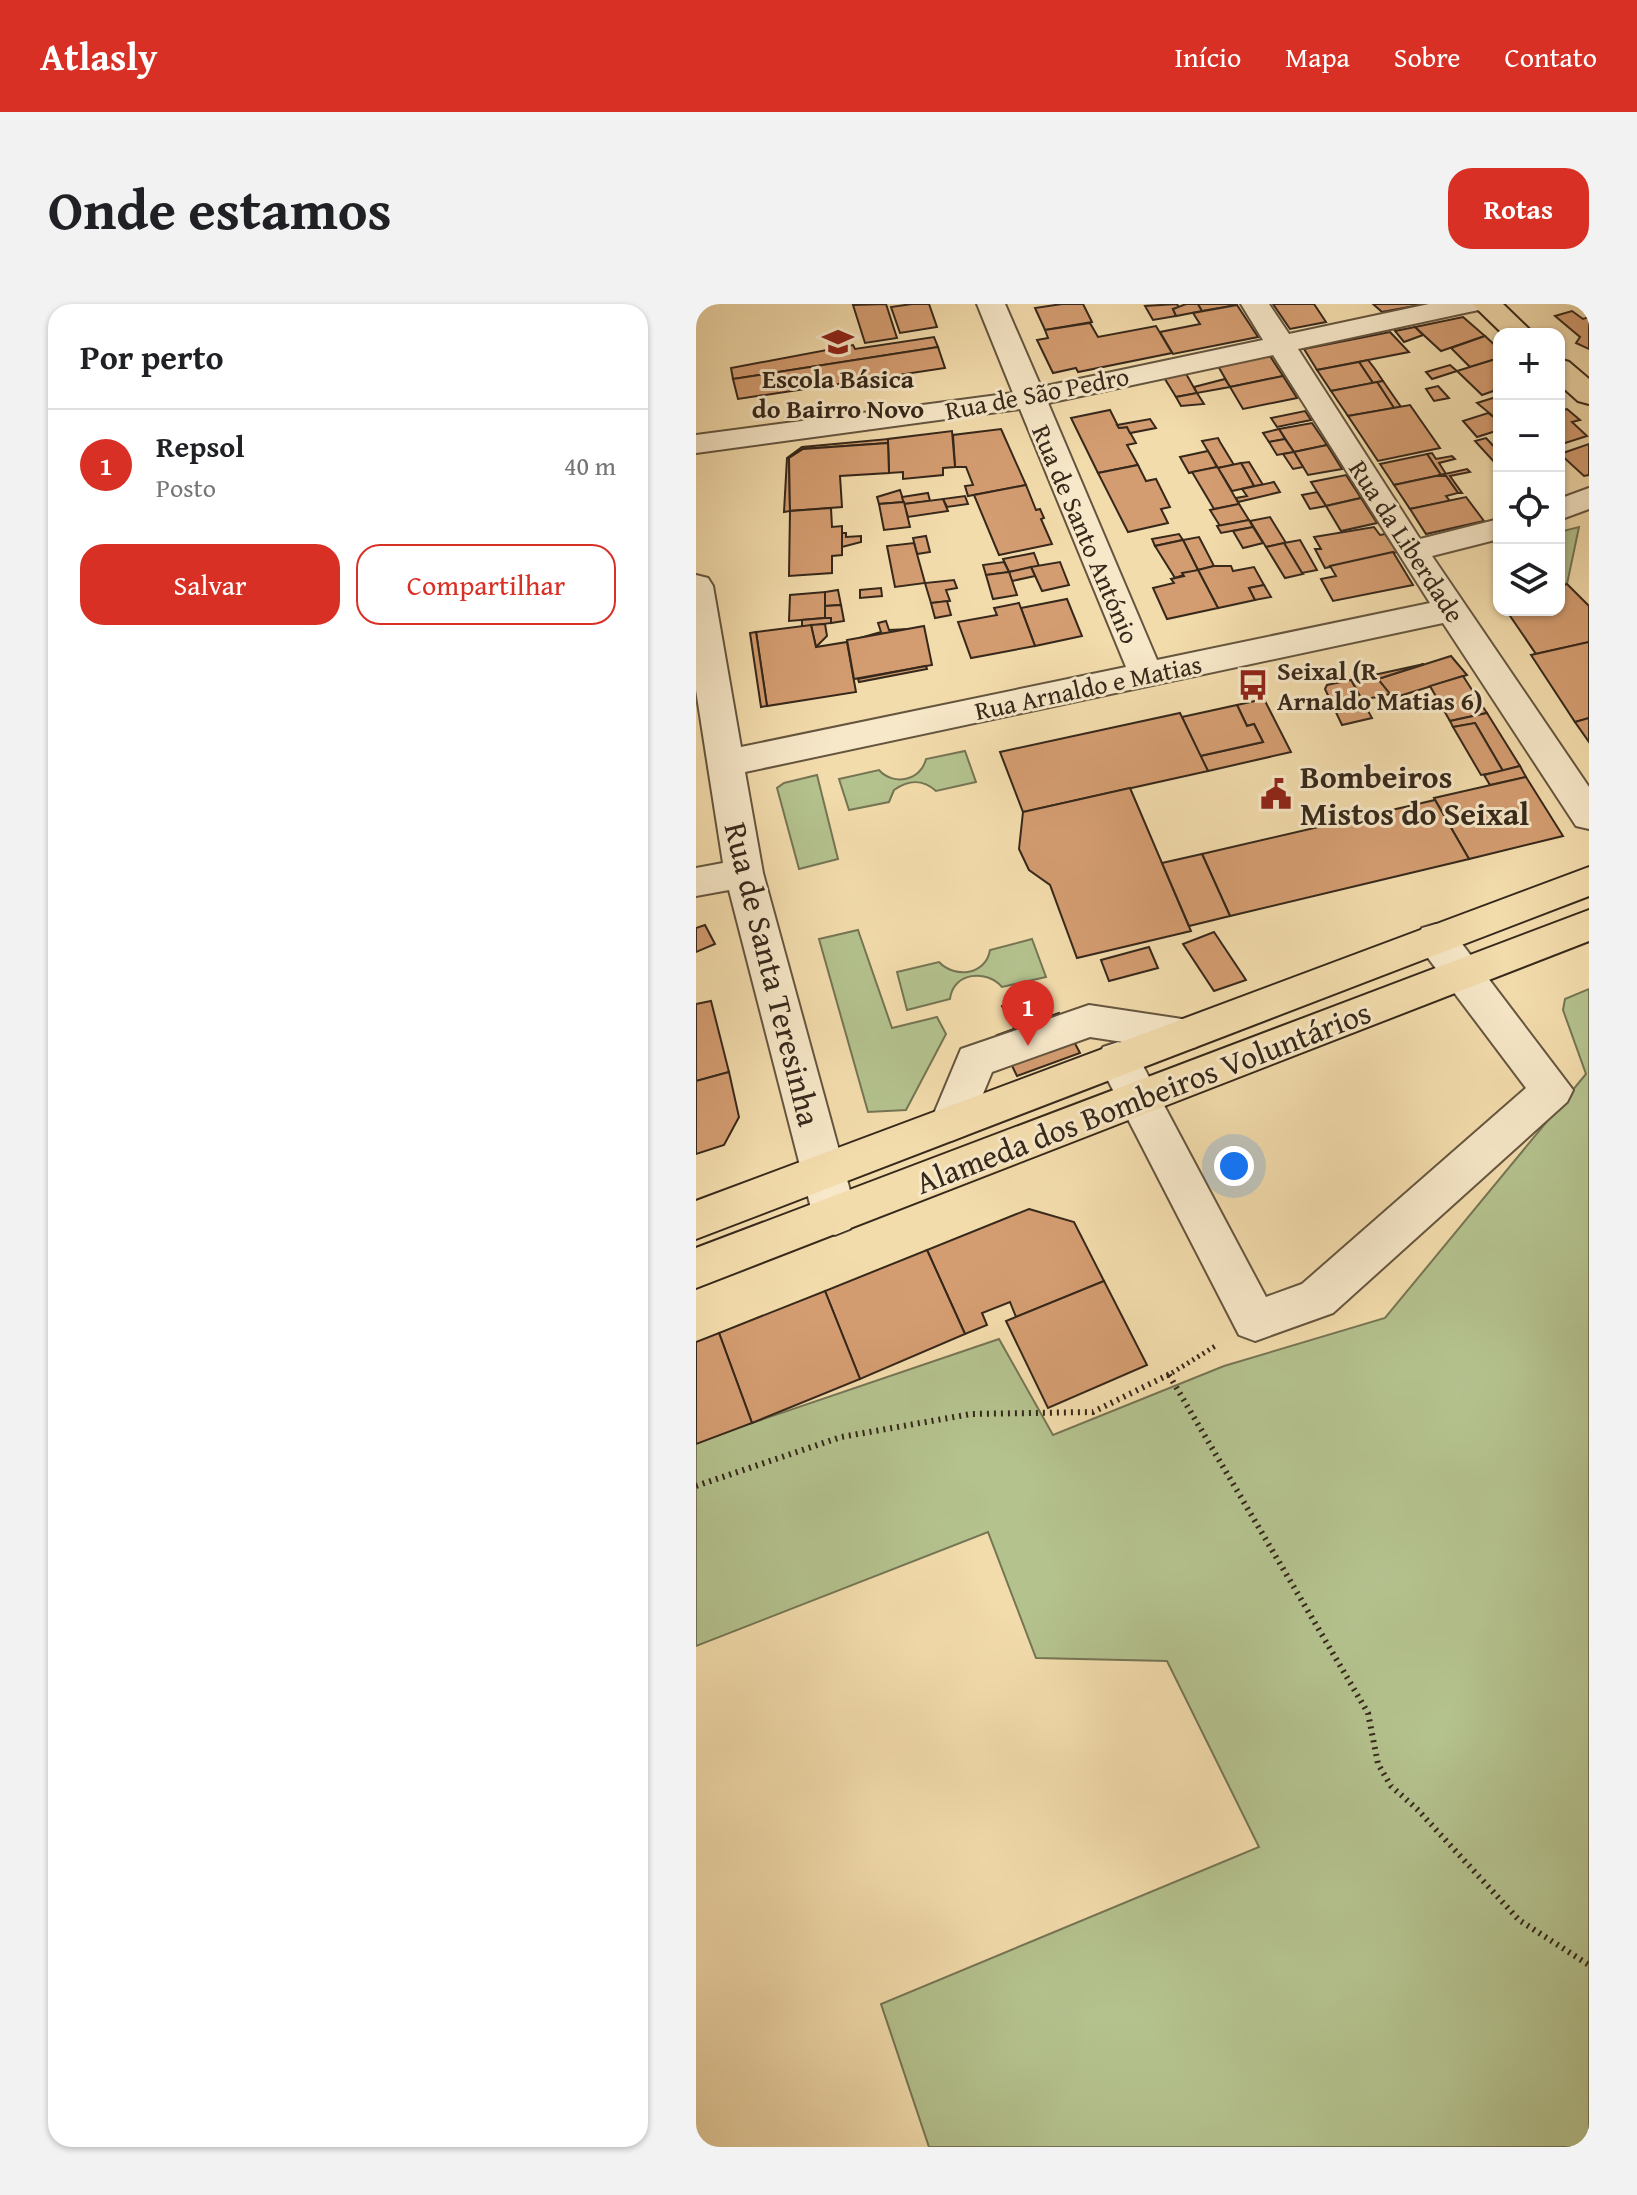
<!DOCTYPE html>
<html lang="pt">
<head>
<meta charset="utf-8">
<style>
	body { margin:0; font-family:"Gentium Book Plus",serif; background:#f2f2f2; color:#202124 }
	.controls { position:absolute; right:24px; top:24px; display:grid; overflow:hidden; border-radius:16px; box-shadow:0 2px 6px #0004 }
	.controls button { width:72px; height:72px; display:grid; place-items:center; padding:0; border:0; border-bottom:2px solid #e0e0e0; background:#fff; color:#202124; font:40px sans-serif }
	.you { position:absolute; left:538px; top:862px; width:28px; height:28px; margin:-20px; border:6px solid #fff; border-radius:50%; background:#1a73e8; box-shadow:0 0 0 12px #1a73e833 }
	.badge { display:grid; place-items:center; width:52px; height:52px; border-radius:50%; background:#d93025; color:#fff; font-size:26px; font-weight:700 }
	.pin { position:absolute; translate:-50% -66px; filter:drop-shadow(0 2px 4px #0008) }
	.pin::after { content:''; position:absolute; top:42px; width:28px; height:24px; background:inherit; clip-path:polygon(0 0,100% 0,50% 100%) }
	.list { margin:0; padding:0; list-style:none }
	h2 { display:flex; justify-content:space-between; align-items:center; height:104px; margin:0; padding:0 32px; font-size:34px }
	h2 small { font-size:26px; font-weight:400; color:#757577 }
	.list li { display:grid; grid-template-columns:52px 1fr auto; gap:24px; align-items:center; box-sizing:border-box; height:112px; padding:0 32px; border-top:2px solid #e0e0e0 }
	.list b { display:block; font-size:30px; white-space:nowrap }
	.list p { margin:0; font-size:26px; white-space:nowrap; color:#757577 }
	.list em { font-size:26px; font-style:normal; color:#757577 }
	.actions { display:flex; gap:16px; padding:24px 32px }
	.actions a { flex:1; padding:18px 0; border:2px solid #d93025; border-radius:24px; text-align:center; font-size:28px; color:#d93025 }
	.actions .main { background:#d93025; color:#fff }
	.icon { flex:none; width:44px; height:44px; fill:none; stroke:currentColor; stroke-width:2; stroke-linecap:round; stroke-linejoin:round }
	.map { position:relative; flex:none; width:893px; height:1843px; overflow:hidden; border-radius:24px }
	header { display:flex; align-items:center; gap:48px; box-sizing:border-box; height:112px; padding:0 40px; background:#d93025; color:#fff }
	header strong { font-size:38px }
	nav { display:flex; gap:44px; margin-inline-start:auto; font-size:28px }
	.intro { display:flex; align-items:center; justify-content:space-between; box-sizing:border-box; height:192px; padding:0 48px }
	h1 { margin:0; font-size:56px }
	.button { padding:20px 36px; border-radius:24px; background:#d93025; color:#fff; font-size:28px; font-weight:700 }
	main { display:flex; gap:48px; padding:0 48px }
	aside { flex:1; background:#fff; border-radius:24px; box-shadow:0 2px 6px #0004 }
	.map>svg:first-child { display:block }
	.green { fill:#b4c28e; stroke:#757554; stroke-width:2 }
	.building { fill:#d49d71; stroke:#36281b; stroke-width:2 }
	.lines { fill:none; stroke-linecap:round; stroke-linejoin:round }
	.minor-casing { stroke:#65553f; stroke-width:4 }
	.major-casing { stroke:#36281b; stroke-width:4 }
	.path-far1 { stroke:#36281b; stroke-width:5; stroke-dasharray:2 4; stroke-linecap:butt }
	.path { stroke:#36281b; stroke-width:6; stroke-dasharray:2 5; stroke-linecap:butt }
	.minor { fill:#f7e8c9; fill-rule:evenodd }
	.major { fill:#f3dcac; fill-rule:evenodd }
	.labels { text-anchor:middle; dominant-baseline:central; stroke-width:6; stroke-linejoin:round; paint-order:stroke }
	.far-poi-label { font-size:26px; font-weight:bold; fill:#36281b; stroke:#f7e8c9 }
	.far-street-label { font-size:26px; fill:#36281b; stroke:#f7e8c9 }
	.poi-label { font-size:32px; font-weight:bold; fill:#36281b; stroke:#f7e8c9; text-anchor:start }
	.street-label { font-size:32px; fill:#36281b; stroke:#f7e8c9 }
</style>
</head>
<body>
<header>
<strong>Atlasly</strong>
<nav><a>Início</a><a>Mapa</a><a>Sobre</a><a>Contato</a></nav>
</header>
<div class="intro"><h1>Onde estamos</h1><a class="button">Rotas</a></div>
<main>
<aside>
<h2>Por perto<small></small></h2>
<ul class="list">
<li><span class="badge">1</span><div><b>Repsol</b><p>Posto</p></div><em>40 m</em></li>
</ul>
<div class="actions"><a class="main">Salvar</a><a>Compartilhar</a></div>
</aside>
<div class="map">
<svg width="893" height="1843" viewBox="0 0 893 1843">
	<rect width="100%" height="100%" fill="#f3dcac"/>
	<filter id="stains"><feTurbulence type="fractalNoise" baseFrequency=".0025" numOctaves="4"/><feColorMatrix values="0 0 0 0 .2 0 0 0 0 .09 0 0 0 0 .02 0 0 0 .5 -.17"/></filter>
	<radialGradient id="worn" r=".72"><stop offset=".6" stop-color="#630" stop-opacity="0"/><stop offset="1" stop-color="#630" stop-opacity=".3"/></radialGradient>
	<g class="green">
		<path d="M883,223L871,280L863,282V228Z"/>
		<path d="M269,447L280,478L240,487C227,475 212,476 198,486L193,498L153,506L143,475L183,466C197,482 225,477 230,455Z"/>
		<path d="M121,471L142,555L103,565L81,484L88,479Z"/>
		<path d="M162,626L196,724L241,713L250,730L210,806L172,808L123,635Z"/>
		<path d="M336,635L350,673L306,683C291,665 257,668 254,695L211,706L201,668L243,658C259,675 290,671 294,646Z"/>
		<path d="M893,685V1843H233L185,1700L563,1543L471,1357L340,1354L292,1228L0,1342V1138L303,1035L357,1131L528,1062L689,1014L890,770L867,706L869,695Z"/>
	</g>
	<g class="building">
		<path d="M190,0L201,34L169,39L157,1Z"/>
		<path d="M216,0H233L241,23L204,29L195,3Z"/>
		<path d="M366,0H387L396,18L349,26L339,4Z"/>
		<path d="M481,0L483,4L477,5L480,12L457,16L449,2Z"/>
		<path d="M490,0H502L506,7L480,12L477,5Z"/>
		<path d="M502,0H541V1L506,7Z"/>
		<path d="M577,0H618L630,18L594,25Z"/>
		<path d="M677,0H729L686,8Z"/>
		<path d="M541,1L562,33L477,50L464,28L504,20L497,9Z"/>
		<path d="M876,7L887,15L893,13V45L880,39L884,33L859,12Z"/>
		<path d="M767,13L789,32L745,47L719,23Z"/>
		<path d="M394,19L402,33L460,22L476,49L382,68L380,64L357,69L341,36L352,34L349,26Z"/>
		<path d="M719,23L727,31L708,38L699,27Z"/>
		<path d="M694,28L713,48L621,66L608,45Z"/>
		<path d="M789,32L803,45V54L774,63L755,44Z"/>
		<path d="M238,33L242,43L37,75L35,64L157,41L159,45Z"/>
		<path d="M242,43L249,64L42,95L37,75Z"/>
		<path d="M574,52L587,72L534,83L522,62Z"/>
		<path d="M803,54V85L786,91L761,67Z"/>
		<path d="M672,56L679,65L687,77L677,79L663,58Z"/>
		<path d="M663,58L677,79L635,87L621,66Z"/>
		<path d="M754,61L761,67L736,75L730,68Z"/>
		<path d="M489,68L501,89L480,93L467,72Z"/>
		<path d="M587,72L601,94L547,105L534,83Z"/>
		<path d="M529,75L534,83L501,89L498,83Z"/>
		<path d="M687,77L705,103L698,104L681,78Z"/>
		<path d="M681,78L698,104L652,112L635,87Z"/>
		<path d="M742,82L753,94L738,97L730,85Z"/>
		<path d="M501,89L508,100L485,102L480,93Z"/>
		<path d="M803,92V117L781,99Z"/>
		<path d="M714,101L744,144L682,157L652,112Z"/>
		<path d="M871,105L884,116L876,118L891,132L863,141V107Z"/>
		<path d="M414,106L423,124L431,123L440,139L431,141L442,161L402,169L375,114Z"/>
		<path d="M609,107L615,116L581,123L575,114Z"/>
		<path d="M792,109L803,117V126L781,133L767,117Z"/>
		<path d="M454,115L460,124L434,129L431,123L423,124L421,121Z"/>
		<path d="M616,119L631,141L598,148L583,125Z"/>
		<path d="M305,125L330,181L272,192L269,182L277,181L270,163H259L257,131Z"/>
		<path d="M583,125L589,135L573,138L567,129Z"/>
		<path d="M256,127L259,163L247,164V171L207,175V168L193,169L192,135Z"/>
		<path d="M522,134L524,138L538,161L522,164L506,137Z"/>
		<path d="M790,134L803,148V158L799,159L779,137Z"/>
		<path d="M192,135V139L107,145L93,154L94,207L88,208L91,154L106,143Z"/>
		<path d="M589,135L598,148L581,151L573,138Z"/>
		<path d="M192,139L193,169L144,172L146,203L94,207L93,154L107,145Z"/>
		<path d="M893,140V171L888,172L864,150Z"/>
		<path d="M631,141L646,165L612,171L598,148Z"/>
		<path d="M512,147L521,163L493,169L484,153Z"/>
		<path d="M598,148L607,163L597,165L587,150Z"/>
		<path d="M736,149L740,155L756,152L759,155L743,159L750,170L745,171L731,150Z"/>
		<path d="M731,150L745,171L698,181L684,160Z"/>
		<path d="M553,158L567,181L558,182L545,159Z"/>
		<path d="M545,159L558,182L536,187L522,164Z"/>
		<path d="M442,161L450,177L460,175L474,203L465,205L472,219L432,228L402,169Z"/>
		<path d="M521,163L522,164L543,200L518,205L496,168Z"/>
		<path d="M771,165L774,168L754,172L766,189H762L750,172H740Z"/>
		<path d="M650,171L665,194L630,202L615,178Z"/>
		<path d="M740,172H750L762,189L750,192L754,197L714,205L698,181Z"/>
		<path d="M578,178L584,188L542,198L540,194L551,192L546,185Z"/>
		<path d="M330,181L340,206L344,205L348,214L345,215L356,240L303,251L278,191Z"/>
		<path d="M204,186L208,198L183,200L181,193Z"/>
		<path d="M621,188L630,202L614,205L606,191Z"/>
		<path d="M232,189L234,197L208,200L206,193Z"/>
		<path d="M269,192L272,200L251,203L247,195Z"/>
		<path d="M770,193L788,217L730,230L714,205Z"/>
		<path d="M665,194L681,219L645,227L630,202Z"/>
		<path d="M247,195L252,207L212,213L208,200Z"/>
		<path d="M208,198L214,223L188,226L183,200Z"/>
		<path d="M543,200L553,216L524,222L514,206Z"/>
		<path d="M135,204L136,223L146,222V251L136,252V269L93,272L94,207Z"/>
		<path d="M574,213L577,218L590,239L570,243L554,217Z"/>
		<path d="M553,216L557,223L525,229L521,222Z"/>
		<path d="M557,223L567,239L547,244L537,227Z"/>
		<path d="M678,223L684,231L689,230L701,248L629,264L619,245H625L618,233Z"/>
		<path d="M146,229H150V233L165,232V238L146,243Z"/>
		<path d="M483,230L487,236L459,242L456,235Z"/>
		<path d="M230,232L234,248L221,250L217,234Z"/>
		<path d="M503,233L518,262L502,266L487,236Z"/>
		<path d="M487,236L502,266L479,274L459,242Z"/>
		<path d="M604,236L621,266L606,269L588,239Z"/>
		<path d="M218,239L229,279L199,283L191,242Z"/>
		<path d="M588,239L606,269L607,270L589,274L570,243Z"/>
		<path d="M697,248L717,281L637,297L625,275L640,272L634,262Z"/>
		<path d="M338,249L343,262L313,268L307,255Z"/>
		<path d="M308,258L313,268L290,271L287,261Z"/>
		<path d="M364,258L373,281L346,287L335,263Z"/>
		<path d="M518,262H535L537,267L558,263L568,281L553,284L559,296L522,304L502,266Z"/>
		<path d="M335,263L339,272L316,277L313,268Z"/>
		<path d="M502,266L522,304L471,315L457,284L478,279L475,275L488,272L486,269Z"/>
		<path d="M313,268L321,291L297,295L290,271Z"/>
		<path d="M258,276L261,284L250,286L254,297L235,299L229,279Z"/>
		<path d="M871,280L893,302V338L840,350L810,306H863V282Z"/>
		<path d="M568,281L575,293L559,296L553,284Z"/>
		<path d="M185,284L186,292L164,294V286Z"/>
		<path d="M142,286L145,301L129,302V288Z"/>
		<path d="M129,288V314L93,317L94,291Z"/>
		<path d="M371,295L386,332L339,342L325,304Z"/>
		<path d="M251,297L255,311L239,314L235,299Z"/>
		<path d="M323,299L339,342L275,354L262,318L301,311L298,304Z"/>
		<path d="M145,301L148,317L135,319V314H129V302Z"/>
		<path d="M129,314H135V319L106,323V316Z"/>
		<path d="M190,317L193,326L213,325L164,334L185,328L182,319Z"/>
		<path d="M129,320L131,332L120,343L115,321Z"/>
		<path d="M115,321L120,343L151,338L160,388L71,402L60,328Z"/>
		<path d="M228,322L236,361L158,375L151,336Z"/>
		<path d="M60,328L71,402L65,403L54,329Z"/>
		<path d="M893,338V414L879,418L835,351Z"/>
		<path d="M755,352L771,371L697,394L682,375Z"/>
		<path d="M728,360L682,375L694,390L666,396L655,376Z"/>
		<path d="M230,362L231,365L163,378L162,375Z"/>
		<path d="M767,372L791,409L754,417L734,382Z"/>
		<path d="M655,376L676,414L646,421L629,385L631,381Z"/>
		<path d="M568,395L595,448L512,467L504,452L567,438L558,420L551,422L541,401Z"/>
		<path d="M541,401L551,422L558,420L567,438L504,452L486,413Z"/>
		<path d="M484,409L512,467L327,508L304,448Z"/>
		<path d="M791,409L824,462L807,467L779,419L757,423L754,417Z"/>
		<path d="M893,414V438L879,418Z"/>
		<path d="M779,419L807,467L785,471L757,423Z"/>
		<path d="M824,462L830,473L794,481L788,471Z"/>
		<path d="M830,473L867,532L773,555L738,494Z"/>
		<path d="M434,484L495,627L381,654L354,581L333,566L323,545L327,508Z"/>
		<path d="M739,496L773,555L534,612L506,550Z"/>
		<path d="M506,550L534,612L493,622L466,559Z"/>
		<path d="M9,621L19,640L0,648V624Z"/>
		<path d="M518,628L550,676L518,687L487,640Z"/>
		<path d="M453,643L462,664L413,677L405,656Z"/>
		<path d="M332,693L341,711L315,720L306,702Z"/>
		<path d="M15,697L33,768L0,777V700Z"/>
		<path d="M363,709L384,749L321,772L301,731Z"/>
		<path d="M338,712L344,716L318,726L317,719Z"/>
		<path d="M33,768L43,813L28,841L0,850V777Z"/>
		<path d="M333,905L378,918L408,977L320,1013L314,998L286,1009L291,1021L269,1030L231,946Z"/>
		<path d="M231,946L269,1030L164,1075L129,987Z"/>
		<path d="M408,977L451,1061L352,1104L310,1017Z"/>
		<path d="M129,987L164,1075L56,1119L23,1029Z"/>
		<path d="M23,1029L56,1119L0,1140V1038Z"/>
	</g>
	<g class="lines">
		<defs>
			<g id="minor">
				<path d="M281,0H309L345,83L567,36L545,0H573L593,30L733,0H787L783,6L773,8L602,45L724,235L803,215V235L736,252L893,483V525L880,522L747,319L49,468L67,569L161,912L154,925L139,931L124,925L117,912L33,586L0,592V564L27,559L0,386V271L12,274L17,282L45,443L430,363L324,105L0,149V131L317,89ZM577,51L734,299L461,356L352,99Z"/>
				<path d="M893,184V205L863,216V195Z"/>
				<path d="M740,620L754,624L877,786L871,798L637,1009L559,1037L543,1031L401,755L407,743L422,738L437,743L570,993L606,980L830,784L726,646L720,635L726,624Z"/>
				<path d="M393,701L486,715L500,719L506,731L500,743L486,747L394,733L296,768L270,831L255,837L240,831L234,819L265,745Z"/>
			</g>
			<g id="major">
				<path d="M776,0H807L838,30H807Z"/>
				<path d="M863,55L873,58L893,75V100L882,97L863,80Z"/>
				<path d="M893,563V592L0,935V897Z"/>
				<path d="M893,606V637L0,984V944Z"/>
			</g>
		</defs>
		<use href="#minor" class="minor-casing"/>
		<use href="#major" class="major-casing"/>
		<path class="path-far1" d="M471,1072L521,1041"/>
		<g class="path">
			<path d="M473,1071L672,1409L682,1460L695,1482L721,1505L823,1616L893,1661"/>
			<path d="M0,1182L145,1133L275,1110L397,1108L474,1070"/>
		</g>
		<use href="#minor" class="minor"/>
		<use href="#major" class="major"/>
	</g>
	<defs>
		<symbol id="school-bare" viewBox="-9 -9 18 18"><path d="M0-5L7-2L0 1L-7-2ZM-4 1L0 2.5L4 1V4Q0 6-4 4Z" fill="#8f2418" stroke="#f7e8c9" stroke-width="2.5" paint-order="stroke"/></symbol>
		<symbol id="bus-bare" viewBox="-9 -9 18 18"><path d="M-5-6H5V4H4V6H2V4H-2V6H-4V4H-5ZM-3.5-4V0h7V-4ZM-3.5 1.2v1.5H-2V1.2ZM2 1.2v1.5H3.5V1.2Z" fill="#8f2418" stroke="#f7e8c9" stroke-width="2.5" paint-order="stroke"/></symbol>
		<symbol id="civic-bare" viewBox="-9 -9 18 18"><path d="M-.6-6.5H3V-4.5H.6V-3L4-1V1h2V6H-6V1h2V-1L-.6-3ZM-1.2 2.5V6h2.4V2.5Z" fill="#8f2418" stroke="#f7e8c9" stroke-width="2.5" paint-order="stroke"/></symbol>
	</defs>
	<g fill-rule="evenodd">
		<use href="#school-bare" x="120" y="16" width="44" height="44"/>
		<use href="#bus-bare" x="535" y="359" width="44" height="44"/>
		<use href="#civic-bare" x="558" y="468" width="44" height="44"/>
	</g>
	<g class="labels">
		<g class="far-poi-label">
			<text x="142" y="74">Escola Básica<tspan x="142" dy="30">do Bairro Novo</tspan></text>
			<text x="581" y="366" text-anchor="start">Seixal (R<tspan x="581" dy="30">Arnaldo Matias 6)</tspan></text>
		</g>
		<g class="far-street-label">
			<text transform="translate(341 89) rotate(-11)">Rua de São Pedro</text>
			<text transform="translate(390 230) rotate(67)">Rua de Santo António</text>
			<text transform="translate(711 237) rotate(57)">Rua da Liberdade</text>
			<text transform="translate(392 383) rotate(-12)">Rua Arnaldo e Matias</text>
		</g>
		<g class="poi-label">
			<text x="604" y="472">Bombeiros<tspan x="604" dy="37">Mistos do Seixal</tspan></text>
		</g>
		<g class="street-label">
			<text transform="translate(77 670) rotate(76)">Rua de Santa Teresinha</text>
			<text transform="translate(447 793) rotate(-21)">Alameda dos Bombeiros Voluntários</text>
		</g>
	</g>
	<rect width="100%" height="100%" filter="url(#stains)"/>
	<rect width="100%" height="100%" fill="url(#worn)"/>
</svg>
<div class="controls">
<button>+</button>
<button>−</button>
<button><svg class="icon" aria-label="locate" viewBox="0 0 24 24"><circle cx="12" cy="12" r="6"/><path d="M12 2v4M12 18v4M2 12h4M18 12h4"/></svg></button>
<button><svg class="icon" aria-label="layers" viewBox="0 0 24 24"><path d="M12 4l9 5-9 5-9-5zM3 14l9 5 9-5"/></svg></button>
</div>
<div class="you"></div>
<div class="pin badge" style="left:332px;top:742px">1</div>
</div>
</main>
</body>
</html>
